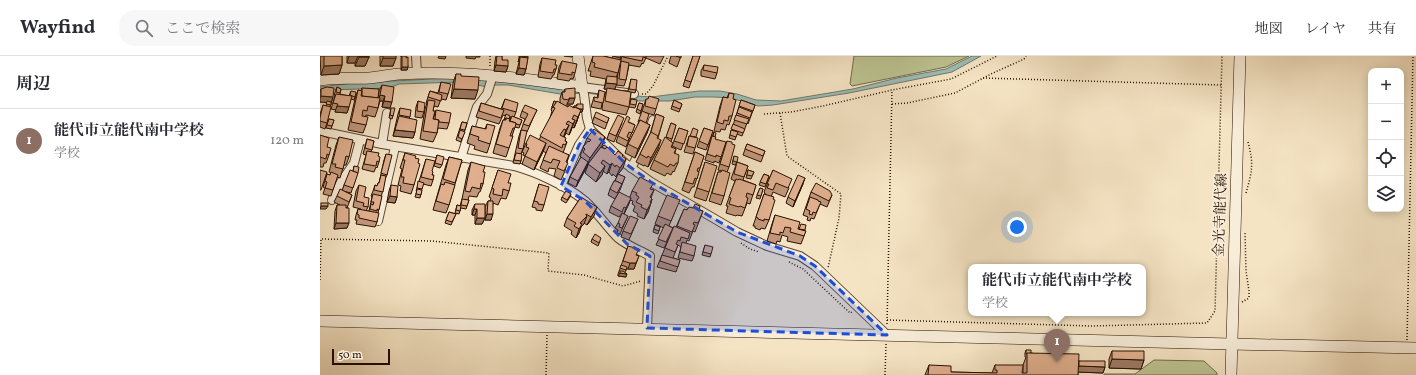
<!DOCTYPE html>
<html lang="ja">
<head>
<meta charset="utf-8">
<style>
	body { margin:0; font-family:Vollkorn,"Noto Serif JP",serif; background:#f7f7f7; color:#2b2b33 }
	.controls { position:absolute; right:12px; top:12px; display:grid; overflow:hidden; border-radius:8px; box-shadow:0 2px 10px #0003 }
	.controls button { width:36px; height:36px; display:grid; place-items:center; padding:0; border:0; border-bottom:1px solid #e1e1e2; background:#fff; color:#2b2b33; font:20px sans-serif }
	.scale { position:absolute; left:12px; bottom:10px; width:58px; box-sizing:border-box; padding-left:4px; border:2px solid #291000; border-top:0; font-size:11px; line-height:14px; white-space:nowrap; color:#291000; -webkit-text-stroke:3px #f8edd9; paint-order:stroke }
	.you { position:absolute; left:697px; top:171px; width:14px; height:14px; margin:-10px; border:3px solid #fff; border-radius:50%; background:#1a73e8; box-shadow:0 0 0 6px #1a73e833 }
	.badge { display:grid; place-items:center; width:26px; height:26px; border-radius:50%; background:#0b8043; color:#fff; font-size:13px; font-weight:700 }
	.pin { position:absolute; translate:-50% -33px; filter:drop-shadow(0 1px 2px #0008) }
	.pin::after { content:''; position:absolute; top:21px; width:14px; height:12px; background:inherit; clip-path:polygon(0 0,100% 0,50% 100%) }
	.popup { position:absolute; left:648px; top:208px; width:178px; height:52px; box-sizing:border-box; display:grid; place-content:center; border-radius:8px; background:#fff; filter:drop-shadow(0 1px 3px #0005); font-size:13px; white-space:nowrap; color:#7c7c81 }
	.popup b { font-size:15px; color:#2b2b33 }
	.popup::after { content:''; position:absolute; left:50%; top:100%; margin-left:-8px; border:8px solid transparent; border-top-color:#fff }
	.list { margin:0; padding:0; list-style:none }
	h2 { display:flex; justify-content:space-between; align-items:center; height:52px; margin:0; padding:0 16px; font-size:17px }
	h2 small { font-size:13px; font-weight:400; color:#7c7c81 }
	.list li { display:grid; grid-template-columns:26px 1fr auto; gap:12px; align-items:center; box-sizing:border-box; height:64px; padding:0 16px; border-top:1px solid #e1e1e2 }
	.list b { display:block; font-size:15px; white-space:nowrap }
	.list p { margin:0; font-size:13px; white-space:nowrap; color:#7c7c81 }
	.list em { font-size:13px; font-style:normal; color:#7c7c81 }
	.icon { flex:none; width:22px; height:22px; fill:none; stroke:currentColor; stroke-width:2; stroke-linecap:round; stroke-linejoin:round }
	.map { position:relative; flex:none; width:1096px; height:319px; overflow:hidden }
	header { display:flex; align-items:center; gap:24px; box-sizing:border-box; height:56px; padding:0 20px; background:#fff; border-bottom:1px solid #e1e1e2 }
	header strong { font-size:19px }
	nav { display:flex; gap:22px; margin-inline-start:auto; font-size:14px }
	.search { width:280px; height:36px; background:#f7f7f7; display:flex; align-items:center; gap:10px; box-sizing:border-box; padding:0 14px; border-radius:16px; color:#7c7c81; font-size:15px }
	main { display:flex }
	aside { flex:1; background:#fff }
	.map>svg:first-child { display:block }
	.green { fill:#bdc492; stroke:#736a49 }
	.water { fill:#9cbeb6; stroke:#6e786d }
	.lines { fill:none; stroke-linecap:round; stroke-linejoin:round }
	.street-casing { stroke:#5c4531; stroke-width:10 }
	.secondary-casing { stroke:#291000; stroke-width:12 }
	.path { stroke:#291000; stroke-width:1.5; stroke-dasharray:1 2; stroke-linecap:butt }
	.street { stroke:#f8edd9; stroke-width:8 }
	.secondary { stroke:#f8edd9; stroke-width:11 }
	.wall { fill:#c0967a; stroke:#291000; fill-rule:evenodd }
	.shaded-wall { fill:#9c7a63; stroke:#291000 }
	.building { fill:#dfaf8e; stroke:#291000 }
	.marked { fill:#1d4ed8; fill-opacity:0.2; stroke:#1d4ed8; stroke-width:3; stroke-dasharray:8 5; stroke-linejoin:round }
	.labels { text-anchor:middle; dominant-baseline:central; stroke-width:3.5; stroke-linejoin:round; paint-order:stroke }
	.street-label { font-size:14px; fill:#291000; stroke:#f8edd9 }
</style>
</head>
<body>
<header>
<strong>Wayfind</strong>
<div class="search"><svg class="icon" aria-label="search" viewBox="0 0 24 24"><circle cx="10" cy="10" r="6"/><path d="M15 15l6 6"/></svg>ここで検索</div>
<nav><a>地図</a><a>レイヤ</a><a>共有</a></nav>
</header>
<main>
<aside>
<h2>周辺<small></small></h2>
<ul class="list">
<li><span class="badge" style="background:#8d6e63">1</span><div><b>能代市立能代南中学校</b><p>学校</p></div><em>120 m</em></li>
</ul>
</aside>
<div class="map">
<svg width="1096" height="319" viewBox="0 0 1096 319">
	<rect width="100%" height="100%" fill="#f5e4c4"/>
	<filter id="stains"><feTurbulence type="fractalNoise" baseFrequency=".005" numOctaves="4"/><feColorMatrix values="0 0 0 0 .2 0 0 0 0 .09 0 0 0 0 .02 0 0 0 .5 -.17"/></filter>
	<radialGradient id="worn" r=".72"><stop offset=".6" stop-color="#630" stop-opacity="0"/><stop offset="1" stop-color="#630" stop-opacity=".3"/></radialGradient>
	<g class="green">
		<path d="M534,0H649L626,11L532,30L530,28Z"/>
		<path d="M834,304L884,305L897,317V319H784V318H815Z"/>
	</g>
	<path class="water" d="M652,0H661L632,16L529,37L453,49L438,50L411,42L394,41H375L350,45H317L268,37L240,38L188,29H174L168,31L139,26L79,28L69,32L10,34L0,36V31L34,27L112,23L144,22L199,25L316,40L331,41L379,35H400L417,38L436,44L461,45L533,33L577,22L626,13Z"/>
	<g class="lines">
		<defs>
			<g id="street">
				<path d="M96,0L97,17"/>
				<path d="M262,31L264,38L267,62L270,73L306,108L331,126L395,163L417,176L447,190L480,200L495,210L567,279"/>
				<path d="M262,31L314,38"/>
				<path d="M0,75L62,88L194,110C216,116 247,130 265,145C277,156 287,171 298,182C308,190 319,194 330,200L327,272"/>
				<path d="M62,88L67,57"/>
				<path d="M141,102L155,57L157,51L167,38L173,19"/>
				<path d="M311,112L326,85L333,64"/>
				<path d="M241,130L259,89L270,73"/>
				<path d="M12,144L21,126L34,107L40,84"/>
				<path d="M58,165L75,91"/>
			</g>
			<g id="secondary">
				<path d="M0,24C16,21 32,23 49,22C59,21 69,19 79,18C140,14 201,22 262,31L258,0"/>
				<path d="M0,265L911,288L1096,292"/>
				<path d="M911,319L920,0"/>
			</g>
		</defs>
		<use href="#street" class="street-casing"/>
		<use href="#secondary" class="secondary-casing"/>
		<g class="path">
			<path d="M170,0V10"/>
			<path d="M663,22L901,29"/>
			<path d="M322,38H326L333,30L348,0"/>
			<path d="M572,48L587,47L635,37L671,18L704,3L706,0"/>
			<path d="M460,57L467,100L521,138L519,162L508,212"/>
			<path d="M444,58L471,56L503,50L572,34L631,23L677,0"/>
			<path d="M926,137C932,116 934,108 928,86"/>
			<path d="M421,187L430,193L439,196"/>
			<path d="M469,206L483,213L530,257L532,256"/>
			<path d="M0,224L1,183L112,185L229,197L228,215L264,219L303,230L321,225"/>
			<path d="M922,246L929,242V235L926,215L925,176"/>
			<path d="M567,264L772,270L887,267L895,255L902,0"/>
			<path d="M567,268L572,34"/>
			<path d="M1087,284L1093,0"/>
			<path d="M226,319L227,279"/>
			<path d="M565,319L566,288"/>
		</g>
		<use href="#street" class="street"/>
		<use href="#secondary" class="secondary"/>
	</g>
	<g class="wall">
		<path d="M0,0H22V9L19,18L1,19Z"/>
		<path d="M27,0H49V1L45,10H35V7H27Z"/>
		<path d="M60,0H76L73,10H60Z"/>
		<path d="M80,0H86L88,11L87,14H81V2L82,0Z"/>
		<path d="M176,0H182V4L188,10L186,16L174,15L175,5Z"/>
		<path d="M199,0H208L206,13L204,19L196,18L199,6Z"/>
		<path d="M244,0H253L252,1Z"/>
		<path d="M273,0H287V1L292,2L293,0H301L298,17L296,21L295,34L308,35L311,23L316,34L315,37L311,36L310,46L311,43L316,49L315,52L309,51L306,59L282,54L283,43L281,53L271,51L274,41L277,42L279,34L284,41L287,33H284L286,23L270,20L271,15H268Z"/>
		<path d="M302,0H344L340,8L326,2L323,8L322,7L320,11L309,9L306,24L304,30L296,29L299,11Z"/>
		<path d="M351,0H361L357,11L349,7Z"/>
		<path d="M373,0H380L369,32L363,30Z"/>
		<path d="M222,2L235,9L236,13L234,19H233L231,23L218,21L220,8Z"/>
		<path d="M242,5L255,17L253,23L251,22L249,25L237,23L239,11Z"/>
		<path d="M384,9L397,17L395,23L381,20V15Z"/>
		<path d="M136,18L141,20L155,43L131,42L133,27Z"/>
		<path d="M121,26L128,38L126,44L121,43L118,51L114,50L113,55V63L116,54L129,67L127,73L118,72L117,77L113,86L100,83L105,53L107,47H106L110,35L118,37Z"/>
		<path d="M62,29L70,52L62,51L63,45H60L58,52L55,61L46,59L45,61L46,69L43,77L28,74L35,43L38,34L41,35L42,32L58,42L59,35Z"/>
		<path d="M17,31L21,33L20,38L29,40L31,35L35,41L34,44L31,43L27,57L15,56L16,54L11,53L15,39H14Z"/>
		<path d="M1,33L13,41L10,51L7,67L5,73L0,71V59L1,55L3,49L6,50L7,46H0V36Z"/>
		<path d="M245,33L253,48H247V50L253,52L254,50H256L257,48L263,53L262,56H260L257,65L254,72L252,71L249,79L246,77L244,81L245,85L247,86L243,97L249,99L247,106L245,115L241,124L234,120L236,113L229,112L228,116L220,112L226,97L223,95L214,114L202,108L205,100L203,99L204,97L202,96L206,87L219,84L230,62L232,55L231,54L234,45L240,47V42L242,36H244Z"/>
		<path d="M409,37L413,43L412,60L409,69L407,68L405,74L401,73L400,76L394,75L400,50L403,41L407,42Z"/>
		<path d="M185,43L196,56L194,61L202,64L199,72L195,71L192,80L189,92L186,101L173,97L180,72L183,64H184L186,60L183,59L179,68L156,61L161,47L181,53ZM190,61H191L190,65H189V63Z"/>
		<path d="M326,43L336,53L334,59L323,56L326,67L330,69L327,77L315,102L305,97L308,88L317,71Z"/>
		<path d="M354,44L362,48L359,56L351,53Z"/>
		<path d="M421,44L435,49L428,68L427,67L422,80L417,78L415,84L409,82Z"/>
		<path d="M98,45L104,56L102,62L95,61L96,51Z"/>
		<path d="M319,47L323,48L320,58L316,56Z"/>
		<path d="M71,52L73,60L72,63L69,62Z"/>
		<path d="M80,52L90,61L89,62L95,76L93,82L73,80L78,58Z"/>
		<path d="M217,54L214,60L207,76H206L203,93L201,98V105L200,108L193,107L199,80L205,63L200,61L202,55Z"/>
		<path d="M336,58L344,61L338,82V93L328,111L324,109V110L316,106L330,78Z"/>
		<path d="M274,61L289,62L285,73L272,67Z"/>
		<path d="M9,63L14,64L11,73L6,72Z"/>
		<path d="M142,66L147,67L141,86L136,84Z"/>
		<path d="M309,66L315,69L306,91L296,86L298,80Z"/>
		<path d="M302,67L294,86L287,83L289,77Z"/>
		<path d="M351,67L356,69L351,86V91L356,93L355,97L358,107L354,116L353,115L351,119L347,117L345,120L330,113L334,104L346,82Z"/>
		<path d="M167,68L170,88L167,97L154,93L155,90L147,87L152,70L165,73Z"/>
		<path d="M359,72L368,75L361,94L352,90Z"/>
		<path d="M384,72L393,75L386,94L377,91Z"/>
		<path d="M394,76L395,83L401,101L399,107L394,105V107L385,104L390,86Z"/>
		<path d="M0,80L7,91L9,99L6,107H4L3,111H0Z"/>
		<path d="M369,80L376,81L375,92L373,98L364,96Z"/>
		<path d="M19,81L29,101L26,109H24L20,122L17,121L11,140L3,138L5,132L3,131L7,118L10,119L11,117L9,116L16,89Z"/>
		<path d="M285,81L281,91H287L295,99H303L302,101L303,112L298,118L305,121L300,134L295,143L288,139L290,133L298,119L296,121L293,118L292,120L289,116L287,118L283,115L282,119L276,126L265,117L268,109L256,131L248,127L250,121L261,101L260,100L267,82Z"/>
		<path d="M47,83L54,85L51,96L58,100L59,106L57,112L56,111L54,116L42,113L46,99L43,98Z"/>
		<path d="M407,85L409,111L407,116L404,140L401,149L389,145L398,116H401L402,115L398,114Z"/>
		<path d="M427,88L445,95L441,106L423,99Z"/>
		<path d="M375,96L384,100L374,131H372L369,137L362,134Z"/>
		<path d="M85,97L95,102L94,129L91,138L80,135L81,130L78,129L82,113L80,112Z"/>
		<path d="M66,98L67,119L65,123L58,157L57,166L55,171L36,168L37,164H35L36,159L38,153L41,154V153L33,151L36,135L39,129L48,151L46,155H49L52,141L51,140L53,135L55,129L57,130L58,127H59L64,104Z"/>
		<path d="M117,99L122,109L120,112L114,110Z"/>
		<path d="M414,100L417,106L415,109L412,108Z"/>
		<path d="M129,101L142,104L129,149L126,157L113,154L126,109Z"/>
		<path d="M106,103L112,115L113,124L111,130L103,128L100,142L95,141L97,135H96Z"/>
		<path d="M151,106L163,116V128L160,136H159L157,141L149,140L148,144H149L146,153L141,152L139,158L135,157L137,149L140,150L142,143L148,114Z"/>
		<path d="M385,106L389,136L386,145L374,141Z"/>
		<path d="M417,106L428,110L423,124L436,129L430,148L427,147L422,160L417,159L416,160L406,157L408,150H406L415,125L411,123Z"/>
		<path d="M34,110L37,118L31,137L23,135L32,139L27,152L26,151L27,172L14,173L15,155L17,149H20L14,146L17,140L22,135L24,129L33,115Z"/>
		<path d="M178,114L188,127L189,135L186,143L181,142L178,149L173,147L171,164H165V151L168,145H170L171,142L169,141Z"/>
		<path d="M428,114L434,116L431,123L426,122Z"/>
		<path d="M453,114L469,132L465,141L453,136L451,141L449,164L445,173L441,172L440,174L435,172V170H433L444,138H445V137L444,136Z"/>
		<path d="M444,118L449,120L445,131L439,129Z"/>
		<path d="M219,128L224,149L222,155L216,154V152L212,151Z"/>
		<path d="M483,128L473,151L466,147L468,141Z"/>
		<path d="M71,129L77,141L75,147L67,146L69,135Z"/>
		<path d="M440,132L443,133L440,143L436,142Z"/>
		<path d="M331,133L334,134L331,142L332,143L331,147L328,156L324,163L317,160L318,158L313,155L315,150L312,148L313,145L310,144L304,158L302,157L299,161L289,156L291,150L310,141L312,135Z"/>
		<path d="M491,136L512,139L507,151L500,148L494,163L491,162L490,165L487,164L488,161L483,159Z"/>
		<path d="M251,138L250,141L246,147L241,144L242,141Z"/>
		<path d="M261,141L274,160L267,169L264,167L261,171L259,177L256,182L251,178L252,175L244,170L247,162Z"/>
		<path d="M155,148L165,162L162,168H155V159H152V154Z"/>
		<path d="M373,152L383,155L375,176L373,175L369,185L367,184L366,187L374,200L372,205L358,202L361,191L358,189L353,202L360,204L356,216L337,211L342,199L350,180L344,192L336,189L344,172L335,168L338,160L356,153L349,170L353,172L356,171L364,153L367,154Z"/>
		<path d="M129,156L136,158L131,169L125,167Z"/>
		<path d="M455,159L478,173L485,174L484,180L481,188L467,185L468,181L462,179L460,186L457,185L456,188L447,185L452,168Z"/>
		<path d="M308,160L300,178L297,177L298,174L295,172L298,167Z"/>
		<path d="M318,163L309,184L301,181L303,175Z"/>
		<path d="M335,169L340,171L338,178L333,176Z"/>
		<path d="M272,183L280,185L278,190L271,186Z"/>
		<path d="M385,189L391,198L390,201L382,199Z"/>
		<path d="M308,190L316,199L319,200L314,213H307L305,216L306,221L298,220V218L301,210Z"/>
		<path d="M706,294L711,297L759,305L785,311L783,317L758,316V319H605L609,309L631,316L672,317L675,309L703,317V309L706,301H705V297Z"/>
		<path d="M792,295L824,304L821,313L789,312V303Z"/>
	</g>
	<g class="shaded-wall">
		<path d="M29,0H38L35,7H27Z"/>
		<path d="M119,0H126L125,3L118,2Z"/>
		<path d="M146,0H160V1H156L155,3L146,2Z"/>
		<path d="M200,0L208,1L206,7L200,1L198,6Z"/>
		<path d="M39,1H49L45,10H35Z"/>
		<path d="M63,2H76L73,10H60Z"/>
		<path d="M22,9L19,18L1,19L4,10Z"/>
		<path d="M176,9L188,10L186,16L174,15Z"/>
		<path d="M82,11H88L87,14H81Z"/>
		<path d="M199,12L206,13L204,19L196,18Z"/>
		<path d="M286,27L297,28L294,34L284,33Z"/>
		<path d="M134,33L158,34L155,43L131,42Z"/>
		<path d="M60,39L65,40L63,45H58Z"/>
		<path d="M1,40L13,41L11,47L0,46V42Z"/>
		<path d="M249,42H255L253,48H247L249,44Z"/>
		<path d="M64,45L72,46L70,52L62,51Z"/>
		<path d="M17,50L29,51L27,57L15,56Z"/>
		<path d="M254,53H263L262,56H260L257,65L254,72L258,61Z"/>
		<path d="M255,64L251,75L249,79L253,68Z"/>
		<path d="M249,69L244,81L242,85L246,74Z"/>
		<path d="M330,69L327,77L315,102L318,93Z"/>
		<path d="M75,74L95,76L93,82L73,80Z"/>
		<path d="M285,81L282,90L267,110L270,102Z"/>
		<path d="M341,84L338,93L328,111L331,102Z"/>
		<path d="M226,87L223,96L214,114L217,106Z"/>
		<path d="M306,103L303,112L296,121L300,112Z"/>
		<path d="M268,106L266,111L256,131L258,125Z"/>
		<path d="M292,107L289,116L287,118L290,109Z"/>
		<path d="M285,110L282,119L276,126L280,117Z"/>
		<path d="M485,122L483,128L473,151L475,145Z"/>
		<path d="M70,140L77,141L75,147L67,146Z"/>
		<path d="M311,142L309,148L304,158L306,152Z"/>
		<path d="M332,143L328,156L324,163L330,146Z"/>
		<path d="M1,150H8L6,153H0Z"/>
		<path d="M277,151L274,160L267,169L271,161Z"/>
		<path d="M154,153H157L155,159H152Z"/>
		<path d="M167,158H173L171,164H165Z"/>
		<path d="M267,160L264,168L261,171L259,177L256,182L259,173L260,167Z"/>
		<path d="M157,162H165L162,168H155Z"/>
		<path d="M16,167H29L27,172L14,173Z"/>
		<path d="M310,207H316L314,213H308Z"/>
		<path d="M300,217L307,218L306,221L298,220Z"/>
		<path d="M792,303L824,304L821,313L789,312Z"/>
		<path d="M759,310L785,311L783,317L757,316Z"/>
	</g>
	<g class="building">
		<path d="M4,0H22V9L4,10Z"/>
		<rect x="39" y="0" width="10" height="1"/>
		<rect x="63" y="0" width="13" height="2"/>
		<path d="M82,0H86V2L88,1V11H82Z"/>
		<path d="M177,0H182V4H188V10L176,9Z"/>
		<path d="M273,0H283L301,4L298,17L274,11L275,7L272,6Z"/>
		<path d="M293,0H301L300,2Z"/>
		<path d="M303,0H326V2L323,1L322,5L303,1Z"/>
		<path d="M356,0H361V2Z"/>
		<path d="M373,0H380L371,26L365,24Z"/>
		<path d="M200,1L208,2L206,13L199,12Z"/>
		<path d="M222,2L236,4L235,9H237L236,13H234L233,17L220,15Z"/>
		<path d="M242,5L257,8L255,17L252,16V19L239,17Z"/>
		<path d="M301,5L309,7L306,24L299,23Z"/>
		<path d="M384,9L398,11L397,17L383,14Z"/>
		<path d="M136,18H141V20L159,21L158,34L134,33Z"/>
		<path d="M287,20L297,21V28L286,27Z"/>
		<path d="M311,23L317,24L316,34L309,33Z"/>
		<path d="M121,26L131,28L128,38L119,36Z"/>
		<path d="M62,29L74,31L72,46L64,45L65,40L60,39Z"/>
		<path d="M7,31L14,32L13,41L1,40V33Z"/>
		<path d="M17,31L21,33L20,37L16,36Z"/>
		<path d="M42,32L59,33L58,42L42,40Z"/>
		<path d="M255,32V42H249V44L243,43L242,36H245V33Z"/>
		<path d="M287,32L311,36L309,51L285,45Z"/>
		<path d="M38,34L42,35L41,40L60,42L58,52L48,50L47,55L43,54L42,60L48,61L46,69L31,66Z"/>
		<path d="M279,34L285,36L283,47L274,45V41L278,42Z"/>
		<path d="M31,35L36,36L35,41L30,39Z"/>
		<path d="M110,35L122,39L121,45L108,41Z"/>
		<path d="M409,37L414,38L413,43L416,44L412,60H409L408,65L404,64L403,68L397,66L403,41L408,42Z"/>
		<path d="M16,38L32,40L29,51L17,50L18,48L13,47Z"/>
		<path d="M329,40L339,43L336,53L325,50L326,43H328Z"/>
		<path d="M185,43L198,47L196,56L182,52Z"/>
		<path d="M311,43L317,44L316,49L310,48Z"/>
		<path d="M108,44L115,45L113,55H115L113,63L119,64L117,77L103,75Z"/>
		<path d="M354,44L362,48L360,53L352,50Z"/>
		<path d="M421,44L435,49L433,55L419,50Z"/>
		<path d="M7,45L11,46V49L6,48Z"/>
		<path d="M98,45L105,47L104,56L97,55Z"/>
		<path d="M234,45L236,46L233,52L232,51Z"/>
		<path d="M237,45L248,51L249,49L254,52L255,51L261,54L258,61L254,59L252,63L255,64L253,68L248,65L246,68L249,69L246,74L244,73L240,79L246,82L245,85L247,86L245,89L243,88L242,92L220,80L235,52L233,51Z"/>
		<path d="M161,47L184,54L181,62L159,55Z"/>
		<path d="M319,47L323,48L321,55L317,53Z"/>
		<path d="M257,48H263V53H260L255,51L254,52V50H257Z"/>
		<path d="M3,49L11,51L7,67L0,65V62Z"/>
		<path d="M205,49L217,54L209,70L203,68L208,58L202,55Z"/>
		<path d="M419,51L432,56L430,62L417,57Z"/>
		<path d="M71,52H75L73,60L70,59Z"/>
		<path d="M80,52L91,54L90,61L79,59Z"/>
		<path d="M116,54L131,57L129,67L119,66V64L115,63Z"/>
		<path d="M322,55L329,58L326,67L320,64L319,66H318Z"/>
		<path d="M276,56L289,62L287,67L274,61Z"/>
		<path d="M186,58L190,60L189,63L186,62L185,64H184Z"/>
		<path d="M336,58L344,61L338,81L331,76Z"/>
		<path d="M298,59L304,62L296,80L289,77Z"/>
		<path d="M416,59L429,63L427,68L414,64Z"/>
		<path d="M79,60L97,64L95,76L75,74Z"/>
		<path d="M192,60L202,64L200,69L196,68V67L190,65Z"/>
		<path d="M307,60L310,62L308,66L315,69L312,77L309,76L307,81L309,82L308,85L298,80Z"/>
		<path d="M186,62L190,63L189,65L196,67L195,72H193L190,80H193L189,92L176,88L183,64H186Z"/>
		<path d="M9,63L14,64L12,70L7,69Z"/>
		<path d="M320,64L330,69L318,93L308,88Z"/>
		<path d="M142,66L147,67L145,74L140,73Z"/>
		<path d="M351,67L356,69L352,83L346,81Z"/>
		<path d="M167,68L175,70L170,88L158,84L159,81L150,78L152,70L166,73Z"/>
		<path d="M413,68L425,73L423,77L411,73Z"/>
		<path d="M359,72L368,75L364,88L354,85Z"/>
		<path d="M373,72L378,74L376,81L370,80Z"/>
		<path d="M384,72L393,75L388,89L379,85Z"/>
		<path d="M274,73L285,81L270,102L263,96L265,93L263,91L268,85L269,86L271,84L267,82Z"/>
		<path d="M140,74L145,76L142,83L138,81Z"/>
		<path d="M201,74L207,75L203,93L198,92Z"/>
		<path d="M411,74L418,76L416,81L410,79Z"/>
		<path d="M331,76L338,80L337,82L341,84L331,102L328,100L327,102L320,98Z"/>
		<path d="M394,76L396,77L395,81L393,80Z"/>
		<path d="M0,79L9,82L7,91L11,92L9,99L7,98L6,103L0,101Z"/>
		<path d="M210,79L226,87L217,106L205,100L209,92L206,91L207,88L206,87Z"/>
		<path d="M369,80L378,82L375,92L367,90Z"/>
		<path d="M392,80L396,81L395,83L406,86L401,101L396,99V101L387,98Z"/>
		<path d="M19,81L33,84L29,101L26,100L23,113L15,111L16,108H12Z"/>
		<path d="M345,81L353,87L351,91L356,93L354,97L359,99L358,107H356L354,110L350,108L348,111L334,104Z"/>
		<path d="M47,83L54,85L52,94L45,92Z"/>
		<path d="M407,85L412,86V88L415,89L409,111L400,108Z"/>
		<path d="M427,88L445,95L443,100L425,93Z"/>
		<path d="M284,89L287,91L285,93L282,91Z"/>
		<path d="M229,90L249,99L246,106L248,107L244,115L237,112L240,105L233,103L231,107L223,104Z"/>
		<path d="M281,91L285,93L287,91L295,99L298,95L303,99L302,100L306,103L300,112L296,109L295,111L292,107L290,109L283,104L281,107L285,110L280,117L268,108Z"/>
		<path d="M47,95L59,97L58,100L60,101L59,106L57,105L56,110L44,108Z"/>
		<path d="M375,96L384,100L380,112H378L377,115L379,116L377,123L375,122L373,128L365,126Z"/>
		<path d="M85,97L96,100L95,102L99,103L98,107L100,108L94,129L83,127L84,121H81L85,104H83Z"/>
		<path d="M196,97L202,98L201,105L194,104Z"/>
		<path d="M66,98L72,99L67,119L61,117Z"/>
		<path d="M117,99L124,101L122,109L115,107Z"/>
		<path d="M414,100L418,101L417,106L413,105Z"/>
		<path d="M129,101L142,104L135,127L123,123Z"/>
		<path d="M261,101L268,106L258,125L250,121Z"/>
		<path d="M106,103L115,105L112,115L113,116L112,119H114L113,124L101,121Z"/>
		<path d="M151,106L165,110L163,116H165L163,128L161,127L160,133L152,131L150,136L145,135Z"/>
		<path d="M385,106L397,110L389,136L377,132Z"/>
		<path d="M417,106L428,110L424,121L414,118Z"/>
		<path d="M34,110L39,111L38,117L33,115Z"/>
		<path d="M0,114L7,116L1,134H0Z"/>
		<path d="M30,114L38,117L33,132L24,129Z"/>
		<path d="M178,114L191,118L188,127H191L189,135L183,133L182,140L173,138L174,133L172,132Z"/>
		<path d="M402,114L410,117L404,140L392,137L398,116H401Z"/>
		<path d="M428,114L434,116L432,120L427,119Z"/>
		<path d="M453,114L472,123L468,132L456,127L453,134L447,132L449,128H447Z"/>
		<path d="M11,116L18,119L13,134L5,132L7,126L5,125L7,118L10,119Z"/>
		<path d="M298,118L305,121L302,128L296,125H295Z"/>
		<path d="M444,118L449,120L446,128L440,126Z"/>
		<path d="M61,119L66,120L63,136L54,134L55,129L57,130L58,127H59Z"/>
		<path d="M478,119L485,122L475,145L468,141Z"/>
		<path d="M320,121L333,128L330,133L334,134L330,141L332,143L330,146L331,147L327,154L321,151L322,149L316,146L319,141L316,139L317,137L312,135Z"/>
		<path d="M416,123L418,124L419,123L436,129L433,139L427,137L426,141L428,142L425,152L420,150L419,151L409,148L411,142L409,141Z"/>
		<path d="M98,125L104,127L102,133L97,132Z"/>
		<path d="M294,125H296L302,128L297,137L290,133Z"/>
		<path d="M125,126L135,129L129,149L116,145L121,128L124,129Z"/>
		<path d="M496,127L510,135L512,139L509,145L491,136Z"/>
		<path d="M219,128L229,131L224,149L218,148V146L214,145Z"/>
		<path d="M39,129L46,131L44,141L49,142L48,151L43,150L44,147L36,145Z"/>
		<path d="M71,129L78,130L77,141L70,140Z"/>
		<path d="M440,132L443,133L441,140L437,139Z"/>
		<path d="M20,133L32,139L29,146L17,140Z"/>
		<path d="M97,133L102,134L101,139L96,138Z"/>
		<path d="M246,135L251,138L247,144L242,141Z"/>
		<path d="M299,136L311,142L306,152L304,151L302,156L291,150Z"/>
		<path d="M53,138L62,140L59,154L57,153V155L50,153L51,148L53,149L54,146H51Z"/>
		<path d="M444,138L454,141L453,143L455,144L449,164L444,163V165L438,163V162L436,161Z"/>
		<path d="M347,139L360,144L351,165L338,160Z"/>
		<path d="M261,141L277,151L271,161L266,158V159L267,160L260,167L262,168L259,173L254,170L256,167L247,162Z"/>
		<path d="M490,141L498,144V145L501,146L496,157L493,156L492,159L489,158L490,155L486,153Z"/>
		<path d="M142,143L149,144L147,150L141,149Z"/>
		<path d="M168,145H173V158H167Z"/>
		<rect x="1" y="147" width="7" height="3"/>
		<path d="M155,148H165V162H157V153H154Z"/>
		<path d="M375,148L380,150L379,154L383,155L378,167L374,166L373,168L375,169L372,176L357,170L364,153L367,154L369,151L373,152Z"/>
		<path d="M17,149H26V152H29V167H16Z"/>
		<path d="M137,149L141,150L140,155L136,154Z"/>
		<path d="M38,153L59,157L57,166L39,162V159L37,158Z"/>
		<path d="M129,156L136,158L132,166L126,164Z"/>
		<path d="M302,157L308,160L302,172L299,171L300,168L298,167Z"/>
		<path d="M455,159L480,166L478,173L486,175L484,180L470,176L471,172L465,171L463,177L460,176V179L450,177Z"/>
		<path d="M310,160L318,163L311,178L303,175Z"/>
		<path d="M345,168L353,172L346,186L338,183Z"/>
		<path d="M481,168L486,169L485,174L479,173Z"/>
		<path d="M335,169L340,171L339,175L334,173Z"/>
		<path d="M354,170L370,177L368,183L361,181L360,185L358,184L356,188L358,189L355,196L345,192Z"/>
		<path d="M275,178L281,182L279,187L272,183Z"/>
		<path d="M362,186L376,190L374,200L360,196Z"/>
		<path d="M385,189L393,191L391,198L383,196Z"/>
		<path d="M308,190L319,193L316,199L319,200L316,207H310L303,205Z"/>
		<path d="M342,199L360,204L358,211L340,205Z"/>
		<path d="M301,209L307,211L306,214L300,212Z"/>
		<path d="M300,215H303L307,218L300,217Z"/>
		<path d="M706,294H711V297L706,298Z"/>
		<path d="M792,295H824V304L792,303Z"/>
		<path d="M707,297L759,298L758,319H608L609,309L631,310V316L677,317V314H675V309H703L702,317H707Z"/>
		<path d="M759,305H785V311L759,310Z"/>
	</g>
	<path class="marked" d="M270,73L306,108L331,126L417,176L480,200L495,210L567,279L327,272L330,200L307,188L265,145L241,130L259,89Z"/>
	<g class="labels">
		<g class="street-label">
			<text transform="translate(901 159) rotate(-88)">金光寺能代線</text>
		</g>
	</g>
	<rect width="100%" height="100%" filter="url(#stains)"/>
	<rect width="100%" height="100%" fill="url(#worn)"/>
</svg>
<div class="controls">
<button>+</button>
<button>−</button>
<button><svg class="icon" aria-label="locate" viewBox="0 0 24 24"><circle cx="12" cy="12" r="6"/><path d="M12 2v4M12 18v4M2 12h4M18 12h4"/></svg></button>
<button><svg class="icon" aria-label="layers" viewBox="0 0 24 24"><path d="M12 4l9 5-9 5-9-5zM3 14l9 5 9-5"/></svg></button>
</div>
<div class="scale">50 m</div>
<div class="you"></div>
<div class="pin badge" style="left:737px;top:306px;background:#8d6e63">1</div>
<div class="popup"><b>能代市立能代南中学校</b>学校</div>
</div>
</main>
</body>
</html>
